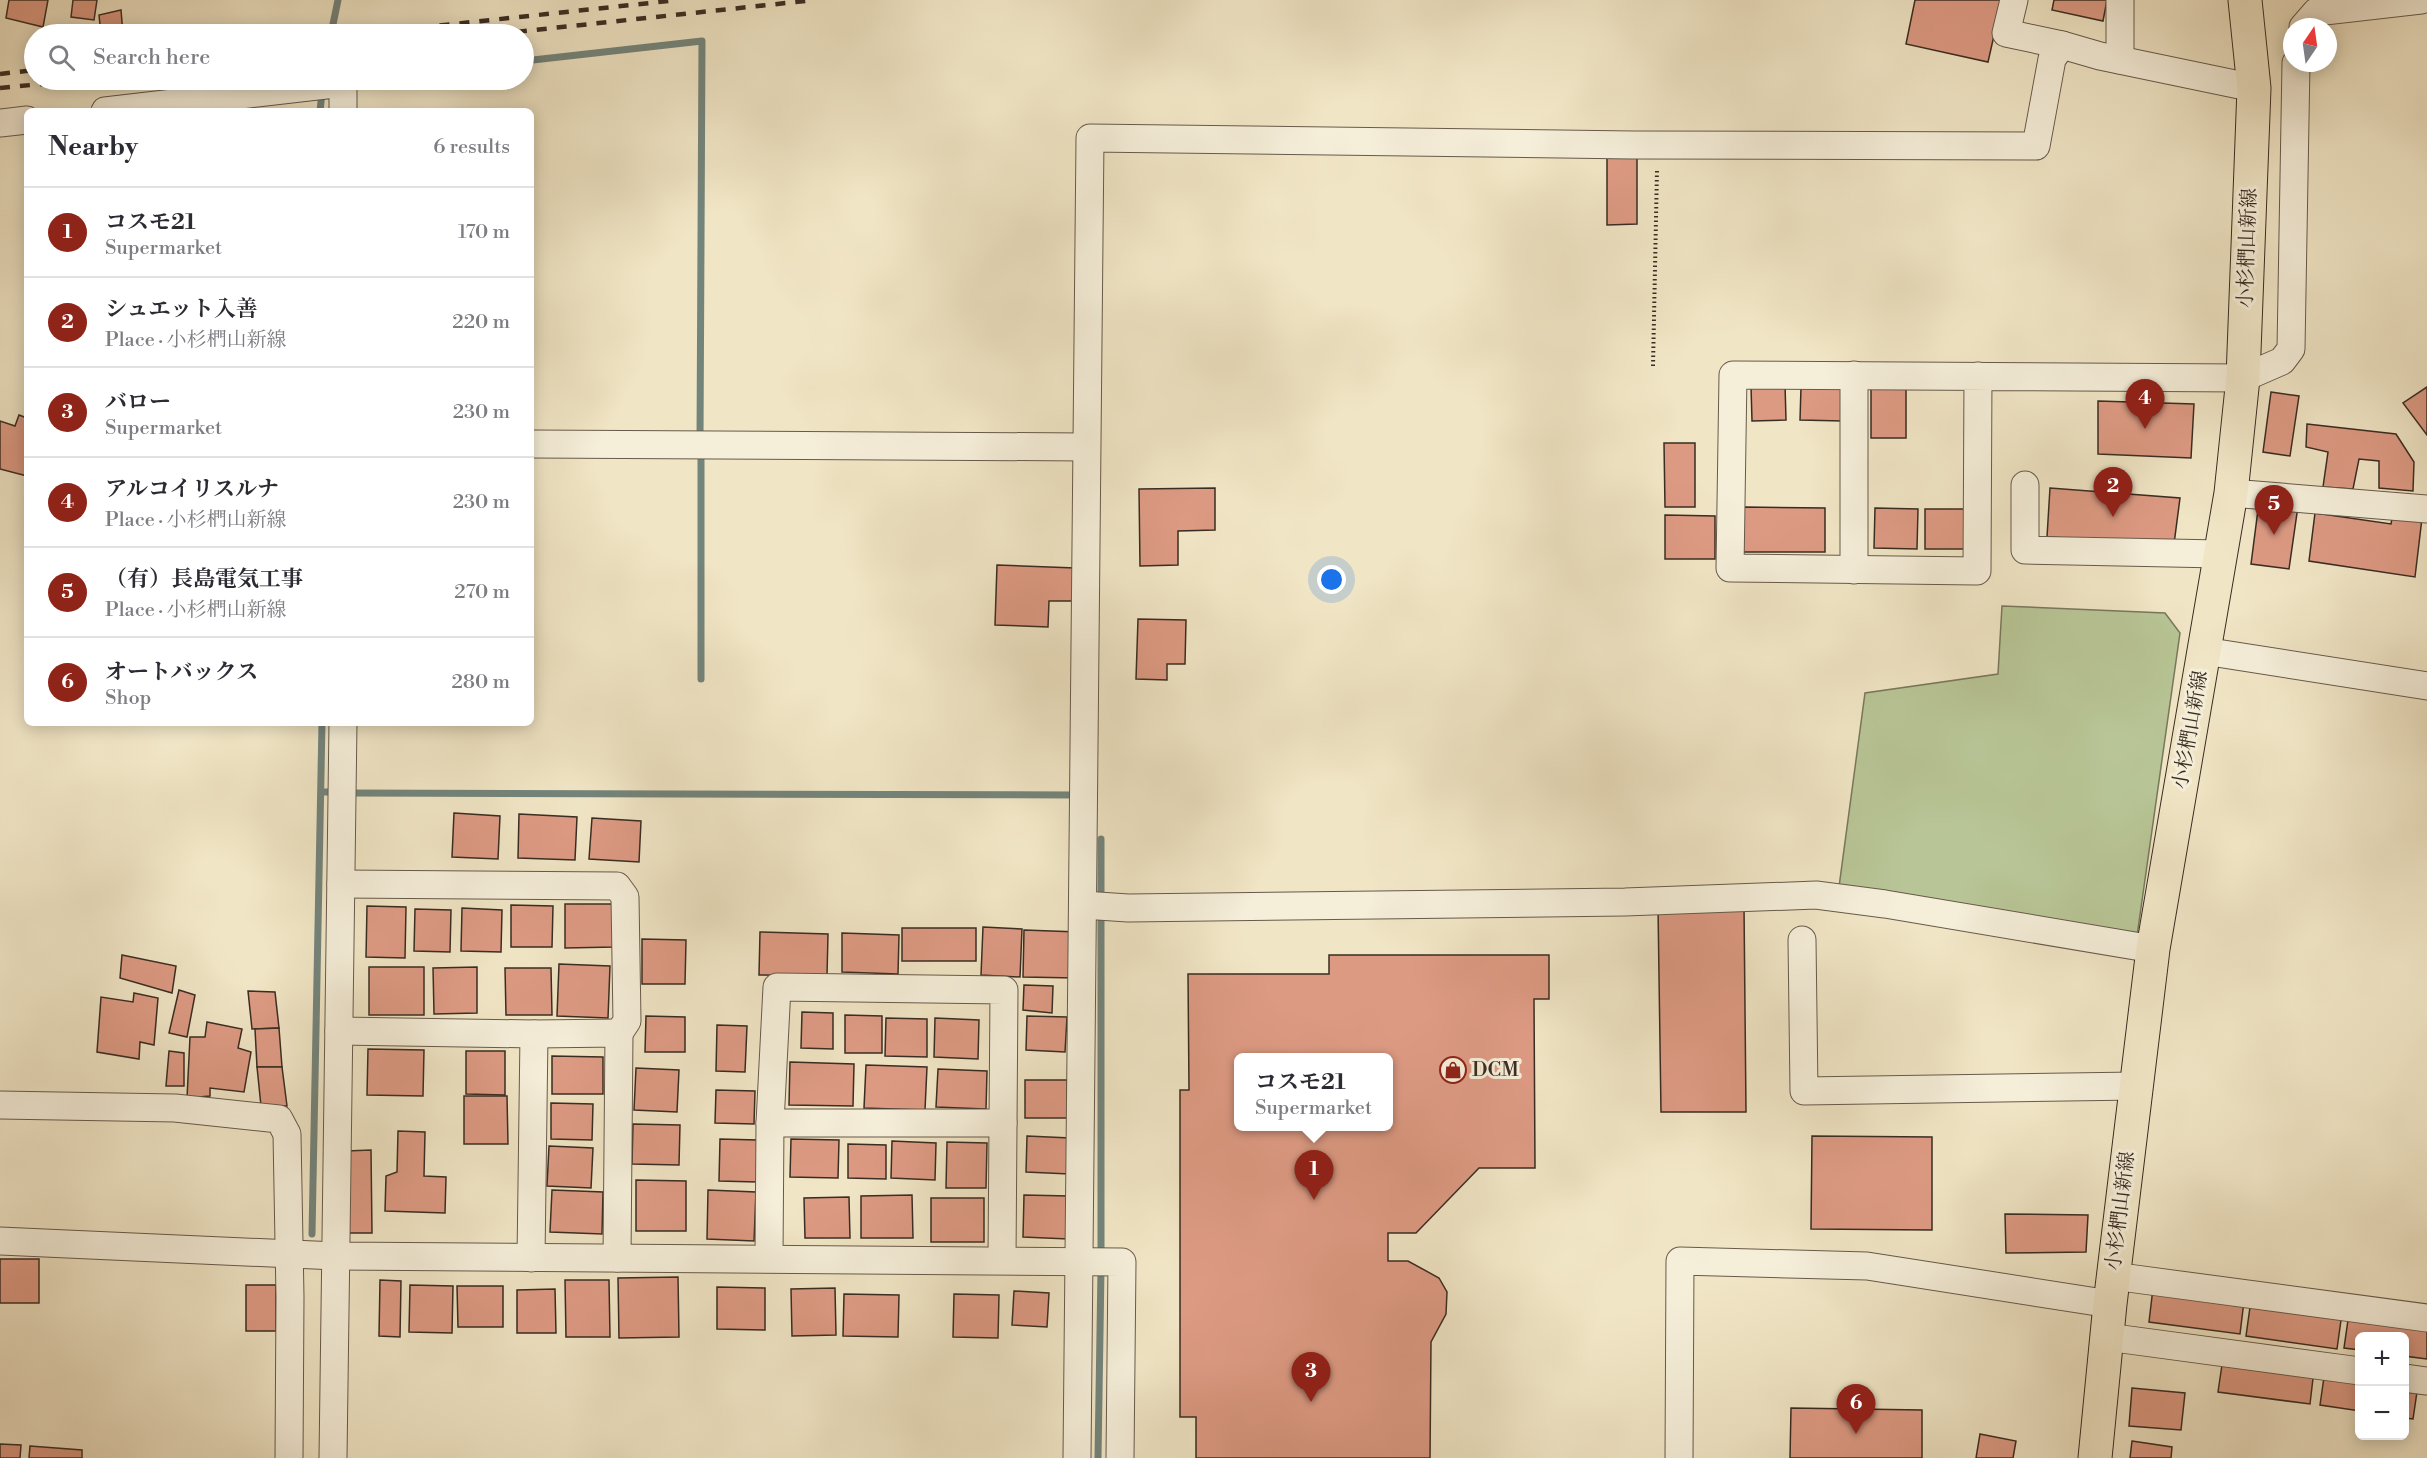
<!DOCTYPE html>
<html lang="en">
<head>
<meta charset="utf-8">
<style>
	body { margin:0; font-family:"Libre Bodoni","Noto Serif JP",serif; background:#f2f2f3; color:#2b2b33 }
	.controls { position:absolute; right:18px; bottom:18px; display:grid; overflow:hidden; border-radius:9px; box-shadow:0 3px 15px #0003 }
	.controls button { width:54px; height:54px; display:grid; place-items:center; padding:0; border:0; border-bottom:2px solid #e1e1e2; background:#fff; color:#2b2b33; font:30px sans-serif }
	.compass { position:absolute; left:2283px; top:18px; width:54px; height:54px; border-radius:50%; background:#fff; box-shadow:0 3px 15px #0003; rotate:13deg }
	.you { position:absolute; left:1332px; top:580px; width:21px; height:21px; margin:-15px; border:4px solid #fff; border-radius:50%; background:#1a73e8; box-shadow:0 0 0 9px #1a73e833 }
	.badge { display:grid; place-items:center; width:39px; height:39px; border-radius:50%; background:#8f2418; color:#fff; font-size:20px; font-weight:700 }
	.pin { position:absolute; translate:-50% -50px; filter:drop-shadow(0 2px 3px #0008) }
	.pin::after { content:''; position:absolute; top:32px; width:21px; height:18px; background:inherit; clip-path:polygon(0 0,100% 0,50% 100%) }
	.popup { position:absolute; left:1234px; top:1053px; width:159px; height:78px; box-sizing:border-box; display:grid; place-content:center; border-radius:9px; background:#fff; filter:drop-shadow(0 2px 4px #0005); font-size:20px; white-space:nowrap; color:#7c7c81 }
	.popup b { font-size:22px; color:#2b2b33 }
	.popup::after { content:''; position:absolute; left:50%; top:100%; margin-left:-12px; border:12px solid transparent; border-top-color:#fff }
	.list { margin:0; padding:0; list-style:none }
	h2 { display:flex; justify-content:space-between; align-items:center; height:78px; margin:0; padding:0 24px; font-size:26px }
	h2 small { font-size:20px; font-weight:400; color:#7c7c81 }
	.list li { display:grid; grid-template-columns:39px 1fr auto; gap:18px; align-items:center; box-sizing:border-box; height:90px; padding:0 24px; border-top:2px solid #e1e1e2 }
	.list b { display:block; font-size:22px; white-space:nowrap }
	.list p { margin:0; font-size:20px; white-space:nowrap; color:#7c7c81 }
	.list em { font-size:20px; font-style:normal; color:#7c7c81 }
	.icon { flex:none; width:33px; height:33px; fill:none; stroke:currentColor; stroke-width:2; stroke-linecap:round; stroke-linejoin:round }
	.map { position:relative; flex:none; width:2427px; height:1458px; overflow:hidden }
	.search { position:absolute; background:#fff; box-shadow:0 3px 15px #0003; left:24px; top:24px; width:510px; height:66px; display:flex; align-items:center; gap:15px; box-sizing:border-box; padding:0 21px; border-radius:33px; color:#7c7c81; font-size:22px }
	.panel { position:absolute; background:#fff; box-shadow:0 3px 15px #0003; left:24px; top:108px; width:510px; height:618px; border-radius:9px }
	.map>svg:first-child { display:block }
	.green { fill:#b8c596; stroke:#78785c; stroke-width:1.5 }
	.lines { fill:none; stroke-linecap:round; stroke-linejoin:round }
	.stream { stroke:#73847b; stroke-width:7 }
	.building { fill:#dd9a83; stroke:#392c22; stroke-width:1.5; fill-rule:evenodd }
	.minor-casing { stroke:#675a4b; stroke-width:29 }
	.major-casing { stroke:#392c22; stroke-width:35 }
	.path { stroke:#392c22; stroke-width:4; stroke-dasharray:1.5 3; stroke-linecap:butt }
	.minor { stroke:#f5eed9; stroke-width:27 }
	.major { stroke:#f0e5c5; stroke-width:33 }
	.rail { stroke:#392c22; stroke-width:4.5; stroke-dasharray:10 10; stroke-linecap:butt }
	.labels { text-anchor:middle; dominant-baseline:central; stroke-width:6; stroke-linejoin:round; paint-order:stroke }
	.street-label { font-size:20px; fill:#392c22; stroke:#f5eed9 }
	.poi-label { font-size:20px; fill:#392c22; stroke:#f5eed9; text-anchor:start }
</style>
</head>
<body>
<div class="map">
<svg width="2427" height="1458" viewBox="0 0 2427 1458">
	<rect width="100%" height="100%" fill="#f0e5c5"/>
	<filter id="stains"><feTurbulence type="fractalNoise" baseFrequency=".00333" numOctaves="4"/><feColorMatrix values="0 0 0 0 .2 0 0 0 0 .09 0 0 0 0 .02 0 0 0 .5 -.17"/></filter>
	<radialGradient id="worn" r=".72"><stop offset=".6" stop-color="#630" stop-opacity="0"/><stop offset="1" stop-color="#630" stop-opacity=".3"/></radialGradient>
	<path class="green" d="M2002,606L2165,613L2180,633L2137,936L1839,887L1865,693L1998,674Z"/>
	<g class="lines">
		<g class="stream">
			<path d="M331,34L338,0"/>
			<path d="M524,61L702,41L700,440"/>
			<path d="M361,80H365"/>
			<path d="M320,111L322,93"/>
			<path d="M701,451V679"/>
			<path d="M322,792H337"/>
			<path d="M348,793L1074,795"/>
			<path d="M1101,900V839"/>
			<path d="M312,1234L322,723"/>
			<path d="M1101,1257V912"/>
			<path d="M1098,1458L1101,1269"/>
		</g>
	</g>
	<g class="building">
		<path d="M9,0H48L43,27L6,18Z"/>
		<path d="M73,0H97L94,20L71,17Z"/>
		<path d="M1915,0H2002L1988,62L1906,44Z"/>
		<path d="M2054,0H2107L2103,21L2052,10Z"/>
		<path d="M121,10L123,34H101L99,15Z"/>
		<path d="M1607,156H1637V224L1607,225Z"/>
		<path d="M1785,384L1786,420L1752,421L1751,386Z"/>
		<path d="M1801,387L1844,388L1843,421L1800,420Z"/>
		<path d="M2427,387V435L2403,403Z"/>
		<rect x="1871" y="388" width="35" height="50"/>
		<path d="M2271,392L2299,396L2290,456L2263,452Z"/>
		<path d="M2098,401L2194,404L2191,458L2098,454Z"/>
		<path d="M19,415L27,418V476L0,469V421L15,426Z"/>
		<path d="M2307,424L2396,434L2414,462L2413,491L2379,488V461L2359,459L2353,489L2323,487L2328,452L2306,447Z"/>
		<path d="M1664,443H1695V507H1665Z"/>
		<path d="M1215,488V530L1178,531V565L1140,566L1139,489Z"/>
		<path d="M2050,488L2180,498L2174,544L2047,537Z"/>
		<path d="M2259,502L2298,506L2289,569L2251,564Z"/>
		<path d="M1744,507L1825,508V552H1743Z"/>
		<path d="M1875,508L1918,509L1917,549L1874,548Z"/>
		<rect x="1925" y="509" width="42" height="40"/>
		<path d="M2315,513L2391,524L2393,513L2422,518L2415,577L2309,561Z"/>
		<path d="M1665,515L1715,516V559H1665Z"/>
		<path d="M997,565L1075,568L1074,601H1049L1048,627L995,625Z"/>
		<path d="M1138,619L1186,620L1185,664H1167V680L1136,679Z"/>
		<path d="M454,813L500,816L498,859L452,857Z"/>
		<path d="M519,814L577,817L575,860L518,858Z"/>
		<path d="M592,818L641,821L639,862L589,859Z"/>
		<path d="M565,904H615V947L565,948Z"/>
		<path d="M511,905L553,906L552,947H511Z"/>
		<path d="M367,906L406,907L405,958L366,957Z"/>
		<path d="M1744,906L1746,1112H1661L1658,907Z"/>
		<path d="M462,908L502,910L501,952L461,951Z"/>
		<path d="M415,909L451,910L450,952L414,951Z"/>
		<path d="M983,927L1022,929L1020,977L981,975Z"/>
		<rect x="902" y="928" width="74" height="33"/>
		<path d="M1024,930L1078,932L1076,978L1023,977Z"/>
		<path d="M760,932L828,934L827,976L759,975Z"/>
		<path d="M842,933L899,935L898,974L842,972Z"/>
		<path d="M642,939L686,940L685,984H642Z"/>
		<path d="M122,955L176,966L172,993L120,978Z"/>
		<path d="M1329,955H1549V999H1534L1535,1168H1479L1416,1233H1388V1261H1408L1439,1278L1447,1292L1446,1314L1431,1342L1430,1458H1196V1417H1180V1090H1189L1188,974H1329ZM1239,1058H1389V1126H1239Z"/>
		<path d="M559,964L610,966L608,1018L557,1016Z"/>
		<rect x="369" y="967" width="55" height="48"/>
		<path d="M477,967V1013L434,1014L433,968Z"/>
		<path d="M505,968H551L552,1015H506Z"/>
		<path d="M1024,985L1053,986L1052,1013L1023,1010Z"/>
		<path d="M179,990L195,995L187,1037L169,1033Z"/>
		<path d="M248,991L275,992L279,1028L252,1029Z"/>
		<path d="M134,993L158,998L154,1045L140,1042L139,1059L97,1052L101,997L133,1002Z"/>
		<path d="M802,1012L833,1013V1049L801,1048Z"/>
		<path d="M845,1015L882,1016V1053H845Z"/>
		<path d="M646,1016L685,1017V1052H645Z"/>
		<path d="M1027,1016L1067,1017L1065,1052L1026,1050Z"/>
		<path d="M886,1018L927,1019V1057L885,1056Z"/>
		<path d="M935,1018L979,1020L978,1059L934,1057Z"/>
		<path d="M207,1022L242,1029L238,1048L251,1052L244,1092L210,1088V1096L187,1098L190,1037H205Z"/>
		<path d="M717,1025L747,1026L745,1072L716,1071Z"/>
		<path d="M279,1028L282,1067H257L255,1029Z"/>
		<path d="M368,1049L424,1050L423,1096L367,1095Z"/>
		<path d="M169,1051L184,1053V1086H166Z"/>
		<path d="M466,1051H505V1095L466,1094Z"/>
		<path d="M552,1056L603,1057V1094H552Z"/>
		<path d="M790,1062L854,1064L853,1106L789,1105Z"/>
		<path d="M866,1065L927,1067L925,1110L864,1108Z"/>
		<path d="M257,1067H282L287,1106H261Z"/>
		<path d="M636,1068L679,1070L677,1112L634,1110Z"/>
		<path d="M938,1069L987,1071L986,1109L936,1107Z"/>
		<rect x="1025" y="1080" width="42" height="38"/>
		<path d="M716,1090L755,1091L754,1124L715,1123Z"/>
		<path d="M464,1096H507L508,1144H464Z"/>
		<path d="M551,1103L593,1104L592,1140L551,1139Z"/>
		<path d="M633,1124L680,1125L679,1165L632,1164Z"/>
		<path d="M398,1131L425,1132L424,1176L446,1177L445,1213L385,1211L386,1176L397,1172Z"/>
		<path d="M1027,1136L1070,1138L1069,1174L1026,1172Z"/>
		<path d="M1812,1136L1932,1137V1230L1811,1229Z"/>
		<path d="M720,1139L757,1140V1182L719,1181Z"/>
		<path d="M791,1139L839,1140L838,1178L790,1177Z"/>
		<path d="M892,1141L936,1143L935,1180L891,1178Z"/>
		<path d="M947,1142L987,1143L986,1188H946Z"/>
		<path d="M848,1144L886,1145V1179L848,1178Z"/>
		<path d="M549,1146L593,1148L591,1188L547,1186Z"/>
		<path d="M371,1150L372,1233H347L346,1151Z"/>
		<path d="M636,1180L686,1181V1231H636Z"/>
		<path d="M552,1190L603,1192L602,1234L550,1232Z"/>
		<path d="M708,1190L756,1192L754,1241L707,1239Z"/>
		<path d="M912,1195L913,1238H861V1196Z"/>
		<path d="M1024,1195L1069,1196L1068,1239L1023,1237Z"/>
		<path d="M849,1197L850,1238H805L804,1198Z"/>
		<rect x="931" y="1198" width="53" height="44"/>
		<path d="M2005,1214L2088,1215L2086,1252L2006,1253Z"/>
		<rect x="0" y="1259" width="39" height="44"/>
		<path d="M678,1277L679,1337L619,1338L618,1278Z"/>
		<path d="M380,1280L401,1281L400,1337L379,1336Z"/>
		<path d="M565,1280H609L610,1337H566Z"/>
		<rect x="246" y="1285" width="30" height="46"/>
		<path d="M410,1285L453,1286L452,1333L409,1332Z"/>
		<path d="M457,1286H503V1327H458Z"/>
		<path d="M717,1287L765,1288V1330L717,1329Z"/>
		<path d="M835,1288L836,1335L792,1336L791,1289Z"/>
		<path d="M2153,1288L2244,1301L2240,1334L2149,1322Z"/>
		<path d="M555,1289L556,1333H517V1290Z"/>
		<path d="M1014,1291L1049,1293L1047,1327L1012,1325Z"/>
		<path d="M844,1294L899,1295L898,1337L843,1336Z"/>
		<path d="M954,1294L999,1295L998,1338L953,1337Z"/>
		<path d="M2251,1300L2342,1313L2337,1349L2246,1336Z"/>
		<path d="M2349,1313L2427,1324V1359L2404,1356V1336H2360V1350L2344,1348Z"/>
		<path d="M2223,1358L2314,1370L2310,1404L2218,1392Z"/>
		<path d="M2325,1370L2360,1376V1411L2320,1405Z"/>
		<path d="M2404,1383L2418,1385L2413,1419L2404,1418Z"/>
		<path d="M2132,1388L2185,1393L2181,1430L2129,1426Z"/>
		<path d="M1791,1408L1922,1410V1458H1790Z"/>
		<path d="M1980,1434L2016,1441L2013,1458H1976Z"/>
		<path d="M2132,1441L2172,1447L2171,1458H2130Z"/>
		<path d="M0,1444L21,1445L20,1458H0Z"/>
		<path d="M30,1446L82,1450V1458H29Z"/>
	</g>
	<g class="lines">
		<defs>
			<g id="minor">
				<path d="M2014,0L2006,33L2062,45"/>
				<path d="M2303,27L2316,12L2421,0"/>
				<path d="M2120,60V0"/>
				<path d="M105,111L343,83V111"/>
				<path d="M0,123L27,120"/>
				<path d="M1854,375V570"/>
				<path d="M1978,376L1977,571L1730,568L1733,375L2243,378L2282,361L2291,349L2296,63"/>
				<path d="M531,444L1086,447"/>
				<path d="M2025,485V550L2220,554"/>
				<path d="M2231,493L2427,509"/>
				<path d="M2204,651L2427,686"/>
				<path d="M341,884L617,886L625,897L627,1021L619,1033"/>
				<path d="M1083,905L1128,908L1625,902L1816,895L1885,904L2153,949"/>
				<path d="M1802,940L1804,1091L2136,1086"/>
				<path d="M339,1031L534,1034L531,1258"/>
				<path d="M534,1034L619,1033L617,1258"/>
				<path d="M0,1105L175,1108L279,1119L287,1134L290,1297L289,1458"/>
				<path d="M770,1123L777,987L1004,990L1002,1260"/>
				<path d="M0,1241L336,1256L1122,1262L1120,1458"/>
				<path d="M769,1258L770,1123H1003"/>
				<path d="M2113,1276L2427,1318"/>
				<path d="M2107,1337L2360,1371"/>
				<path d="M2404,1378L2427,1381"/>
				<path d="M333,1458L343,723"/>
				<path d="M1077,1458L1090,138L1633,145L2036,146L2052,59L2062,45L2100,56L2254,88"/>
				<path d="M1679,1458L1680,1261L1867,1266L2110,1304"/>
			</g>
			<path id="major" d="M2095,1458L2110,1304L2153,949L2231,493L2243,378L2254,88L2245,0"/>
		</defs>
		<use href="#minor" class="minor-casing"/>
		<use href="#major" class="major-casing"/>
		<path class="path" d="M1653,366L1657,170"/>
		<use href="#minor" class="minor"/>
		<use href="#major" class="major"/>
		<g class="rail">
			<path d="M360,34L678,0"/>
			<path d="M497,34L814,0"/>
			<path d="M0,74L34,70"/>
			<path d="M0,88L83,80"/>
		</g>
	</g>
	<defs>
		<symbol id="shop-ring" viewBox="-11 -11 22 22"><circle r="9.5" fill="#f5eed9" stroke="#8f2418" stroke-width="1.5"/><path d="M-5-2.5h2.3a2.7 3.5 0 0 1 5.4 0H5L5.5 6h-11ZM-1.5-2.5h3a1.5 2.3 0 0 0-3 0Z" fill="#8f2418"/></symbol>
	</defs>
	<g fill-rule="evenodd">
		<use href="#shop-ring" x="1438" y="1055" width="30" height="30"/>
	</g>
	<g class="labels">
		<g class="street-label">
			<text transform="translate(2248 248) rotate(-88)">小杉椚山新線</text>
			<text transform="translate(2191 730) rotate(-80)">小杉椚山新線</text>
			<text transform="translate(2121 1211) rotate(-83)">小杉椚山新線</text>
		</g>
		<g class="poi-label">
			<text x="1472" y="1070">DCM</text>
		</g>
	</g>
	<rect width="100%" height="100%" filter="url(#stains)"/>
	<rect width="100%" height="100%" fill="url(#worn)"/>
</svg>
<div class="controls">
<button>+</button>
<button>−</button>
</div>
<svg class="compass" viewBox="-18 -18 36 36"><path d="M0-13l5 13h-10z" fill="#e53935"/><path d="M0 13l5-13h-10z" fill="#7c7c81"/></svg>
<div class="you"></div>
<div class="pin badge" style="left:1314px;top:1200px">1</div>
<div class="popup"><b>コスモ21</b>Supermarket</div>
<div class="pin badge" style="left:2113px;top:517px">2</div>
<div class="pin badge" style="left:1311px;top:1402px">3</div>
<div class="pin badge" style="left:2145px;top:429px">4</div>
<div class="pin badge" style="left:2274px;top:535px">5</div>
<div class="pin badge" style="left:1856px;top:1434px">6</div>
<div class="search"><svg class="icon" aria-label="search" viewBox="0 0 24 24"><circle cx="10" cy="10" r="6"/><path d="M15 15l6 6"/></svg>Search here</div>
<section class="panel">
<h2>Nearby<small>6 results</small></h2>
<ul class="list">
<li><span class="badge">1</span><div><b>コスモ21</b><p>Supermarket</p></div><em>170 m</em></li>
<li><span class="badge">2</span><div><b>シュエット入善</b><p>Place · 小杉椚山新線</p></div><em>220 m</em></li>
<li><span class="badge">3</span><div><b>バロー</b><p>Supermarket</p></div><em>230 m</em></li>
<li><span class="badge">4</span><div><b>アルコイリスルナ</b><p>Place · 小杉椚山新線</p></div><em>230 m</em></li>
<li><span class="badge">5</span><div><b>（有）長島電気工事</b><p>Place · 小杉椚山新線</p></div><em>270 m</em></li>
<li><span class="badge">6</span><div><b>オートバックス</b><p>Shop</p></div><em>280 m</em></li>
</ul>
</section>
</div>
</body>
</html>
